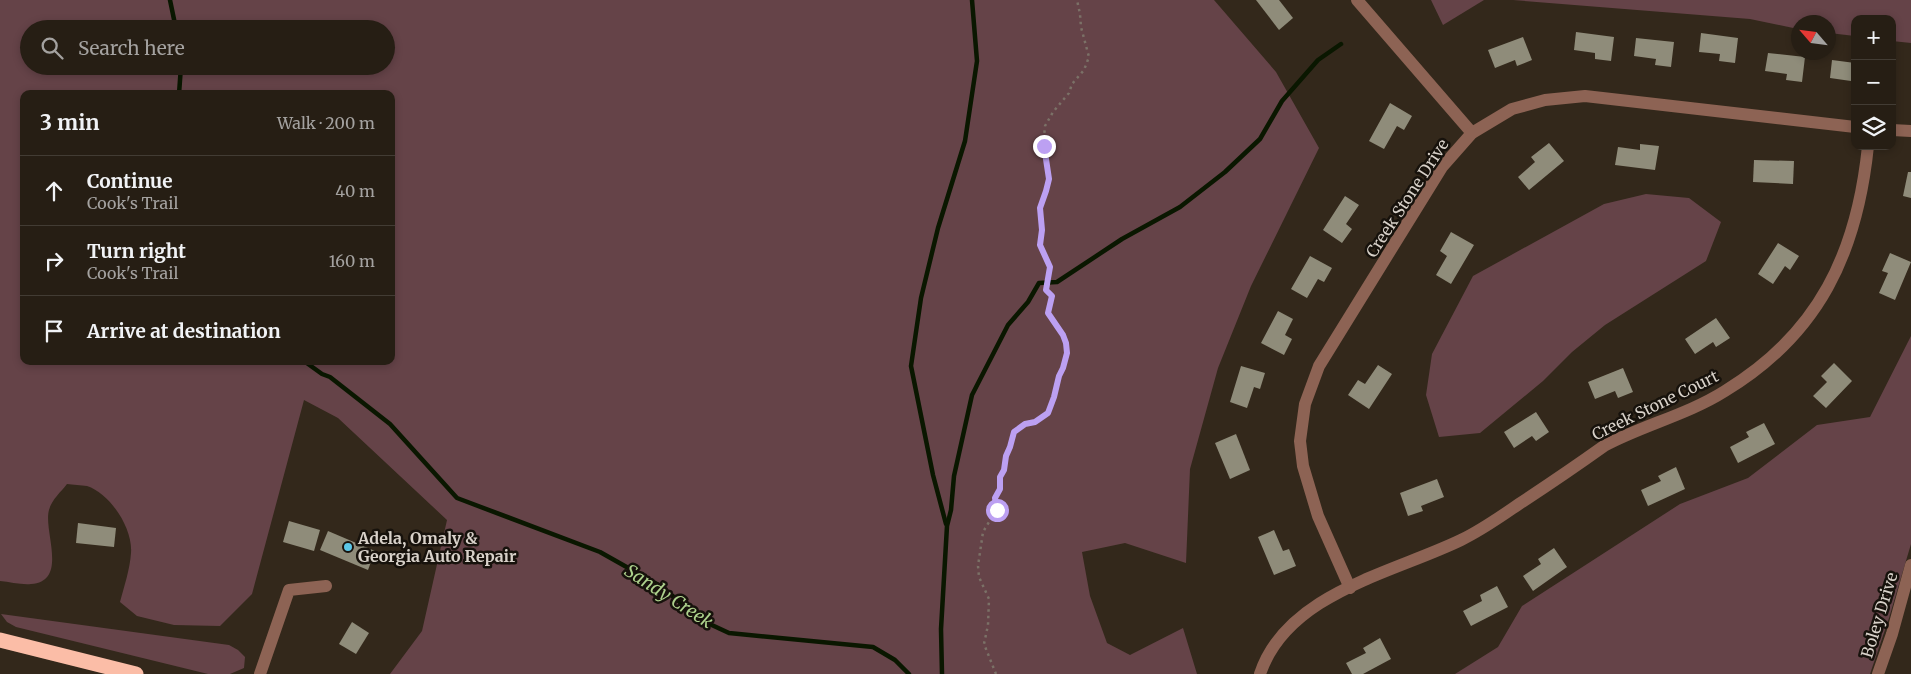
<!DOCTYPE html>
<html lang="en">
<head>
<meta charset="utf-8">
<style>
	body { margin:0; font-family:Merriweather,serif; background:#322b22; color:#f1f3f6 }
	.controls { position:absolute; right:15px; top:15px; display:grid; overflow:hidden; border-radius:10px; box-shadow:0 2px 8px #0003 }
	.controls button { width:45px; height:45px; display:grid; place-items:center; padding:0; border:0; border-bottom:1px solid #423c34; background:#261e14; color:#f1f3f6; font:25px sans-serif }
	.compass { position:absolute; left:1791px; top:15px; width:45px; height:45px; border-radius:50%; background:#261e14; box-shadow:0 2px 8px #0003; rotate:298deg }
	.stop { position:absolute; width:15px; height:15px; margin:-11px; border:4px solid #bca0f2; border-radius:50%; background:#fff }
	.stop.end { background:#bca0f2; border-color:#fff; box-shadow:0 1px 5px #0008 }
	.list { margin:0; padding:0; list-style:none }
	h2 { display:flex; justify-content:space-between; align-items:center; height:65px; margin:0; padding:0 20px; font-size:21px }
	h2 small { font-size:16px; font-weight:400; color:#a4a2a0 }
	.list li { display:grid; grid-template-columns:32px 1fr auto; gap:15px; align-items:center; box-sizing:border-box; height:70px; padding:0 20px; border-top:1px solid #423c34 }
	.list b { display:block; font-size:19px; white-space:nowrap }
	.list p { margin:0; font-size:16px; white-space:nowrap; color:#a4a2a0 }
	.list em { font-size:16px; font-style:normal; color:#a4a2a0 }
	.icon { flex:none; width:28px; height:28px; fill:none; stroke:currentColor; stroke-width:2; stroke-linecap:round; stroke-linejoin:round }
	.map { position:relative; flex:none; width:1911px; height:674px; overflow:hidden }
	.search { position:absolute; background:#261e14; box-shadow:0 2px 8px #0003; left:20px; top:20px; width:375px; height:55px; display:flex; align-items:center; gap:12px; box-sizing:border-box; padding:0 18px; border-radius:28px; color:#a4a2a0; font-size:19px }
	.panel { position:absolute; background:#261e14; box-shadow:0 2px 8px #0003; left:20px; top:90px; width:375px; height:275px; border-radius:10px }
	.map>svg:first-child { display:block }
	.green { fill:#654348; fill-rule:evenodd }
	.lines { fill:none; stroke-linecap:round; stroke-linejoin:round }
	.stream { stroke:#0a1700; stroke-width:4.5 }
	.building { fill:#8f8c7a }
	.path { stroke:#7b7167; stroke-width:2.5; stroke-dasharray:2.5 4; stroke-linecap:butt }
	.minor { stroke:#8d6354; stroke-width:12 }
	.highway { stroke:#fbbda7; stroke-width:15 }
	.route { stroke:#bca0f2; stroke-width:6 }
	.poi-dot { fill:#5cc7e7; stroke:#17120c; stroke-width:2 }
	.labels { text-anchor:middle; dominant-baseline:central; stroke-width:5; stroke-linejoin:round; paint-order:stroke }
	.street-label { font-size:16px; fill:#d8d1c9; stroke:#17120c }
	.poi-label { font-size:16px; font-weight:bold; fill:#d8d1c9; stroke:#17120c; text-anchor:start }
	.water-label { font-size:18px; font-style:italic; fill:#add18c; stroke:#17120c }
</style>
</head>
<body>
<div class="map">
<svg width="1911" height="674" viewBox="0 0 1911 674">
	<rect width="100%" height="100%" fill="#33281b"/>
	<g class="green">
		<path d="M0,0H1214L1276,72L1319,148L1251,286L1218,368L1190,469L1186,563L1125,543L1082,552L1090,596L1107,643L1130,655L1183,628L1197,674H390L422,631L447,520L338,418L304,400L252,594L220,626L174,625L137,616L120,602C124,587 130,569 131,553C133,529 111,494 87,486C81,485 73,485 67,484C61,492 52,499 49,510C43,531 69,581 31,584C22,585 10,582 0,581ZM29,29H386V66H29ZM24,94H391V361H24Z"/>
		<path d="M1431,0H1484L1443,25Z"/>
		<path d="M1513,0H1911V43L1892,41V19H1855V36L1829,33L1828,22H1798V29L1750,19Z"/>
		<path d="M1646,194L1689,198L1721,222L1706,261L1605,325L1572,352L1543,381L1480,433L1439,437L1426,395L1432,354L1473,276L1604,204Z"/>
		<path d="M1911,336V544L1889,618L1870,674H1455L1498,647L1522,606L1680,504L1748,478L1817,425L1870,417Z"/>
		<path d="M1,614L229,645L238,650L245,657L244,668L230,674H208L16,627L7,622Z"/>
	</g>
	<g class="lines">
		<g class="stream">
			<path d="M170,0L176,29"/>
			<path d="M179,94L181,66"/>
			<path d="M304,361L322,374L330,377L390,424L457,498L600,552L662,587L701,620L729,633L873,647L895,660L909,674"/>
			<path d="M946,524L933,475L911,366L921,298L938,228L965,141L977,61L972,0"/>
			<path d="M942,674L941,629L947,526L951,510L954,476L972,395L1008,325L1028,302L1039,283L1057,282L1122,239L1180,207L1225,172L1260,139L1282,101L1318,60L1341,44"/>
		</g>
	</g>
	<g class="building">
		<path d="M1256,0H1279L1293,18L1279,30Z"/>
		<path d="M1576,32L1614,37L1611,61L1595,59V53L1574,50Z"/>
		<path d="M1701,33L1738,38L1735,63L1719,61L1720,54L1699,52Z"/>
		<path d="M1523,37L1532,60L1517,66L1515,60L1495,68L1488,50Z"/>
		<path d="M1636,38L1674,42L1671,67L1655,65L1656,59L1634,56Z"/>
		<path d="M1768,53L1805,57L1802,82L1786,80L1787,74L1765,71Z"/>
		<path d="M1832,60L1855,63V88L1851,87V81L1830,78Z"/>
		<path d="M1390,103L1412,116L1404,130L1397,126L1384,149L1369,141Z"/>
		<path d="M1549,143L1564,161L1529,190L1518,177L1535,162L1531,157Z"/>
		<path d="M1640,144L1659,146L1655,170L1615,165L1618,147L1640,150Z"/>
		<path d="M1754,160L1794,161L1793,184L1753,182Z"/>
		<path d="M1908,172H1911V198L1903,196Z"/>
		<path d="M1345,196L1359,205L1346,224L1352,229L1342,243L1323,230Z"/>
		<path d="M1451,232L1474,245L1451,284L1436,275L1447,256L1440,251Z"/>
		<path d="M1778,243L1799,256L1790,270L1785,266L1773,284L1758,274Z"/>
		<path d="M1890,253L1911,262L1895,300L1879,293L1888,273L1882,271Z"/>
		<path d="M1310,256L1332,268L1324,282L1318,279L1307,298L1291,289Z"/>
		<path d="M1278,311L1293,319L1285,335L1292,339L1284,355L1261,343Z"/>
		<path d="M1716,318L1730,338L1716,347L1713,342L1695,354L1685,339Z"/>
		<path d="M1834,363L1852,381L1826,408L1813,396L1827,382L1821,376Z"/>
		<path d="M1378,365L1392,374L1369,409L1348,395L1358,380L1365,384Z"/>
		<path d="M1241,366L1265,373L1260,389L1254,387L1247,408L1230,402Z"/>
		<path d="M1623,368L1633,392L1618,398L1615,391L1595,399L1588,382Z"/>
		<path d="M1536,412L1549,432L1536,441L1532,436L1514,448L1504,432Z"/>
		<path d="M1764,423L1775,444L1738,463L1730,447L1749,437L1746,432Z"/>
		<path d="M1236,434L1250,470L1230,479L1215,443Z"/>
		<path d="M1676,467L1685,489L1648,506L1641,490L1661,481L1658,476Z"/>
		<path d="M1437,479L1444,497L1421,506L1423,511L1408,516L1400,493Z"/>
		<path d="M289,521L320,530L314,551L283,542Z"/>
		<path d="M78,523L116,528L114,547L76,543Z"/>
		<path d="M1274,530L1283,551L1289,549L1296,566L1274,575L1258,537Z"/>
		<path d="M328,531L375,551L368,570L320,550Z"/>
		<path d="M1554,548L1567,567L1533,591L1523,576L1541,564L1538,559Z"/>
		<path d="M1497,586L1508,607L1471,626L1463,611L1482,601L1480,595Z"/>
		<path d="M352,622L369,633L356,654L339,644Z"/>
		<path d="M1380,638L1391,659L1363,674H1352L1346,663L1366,653L1363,648Z"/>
	</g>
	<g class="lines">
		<path class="path" d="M996,674L984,644L988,625L989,599L979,577L978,566L983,532L989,522H991L997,514L995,498C1003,485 997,488 1000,477C1001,473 1002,474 1004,470C1005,467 1005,463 1005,459C1006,456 1012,436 1014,434C1020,423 1036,423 1046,415C1053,409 1068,352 1066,342C1063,330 1053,323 1048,313L1052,296L1046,291L1050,267L1040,245L1042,230L1040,208L1047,191L1049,179L1044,137L1045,126L1053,112L1069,93L1072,84L1084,70L1089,57L1081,27L1080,14L1077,0"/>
		<g class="minor">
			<path d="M1357,0L1472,133"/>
			<path d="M1892,130L1911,131"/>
			<path d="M1350,588L1318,516L1303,466L1300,441L1305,404L1319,366L1442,167L1472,133L1512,109L1545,100L1585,96L1855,127"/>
			<path d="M260,674L289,590L326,586"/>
			<path d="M1260,674C1287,593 1393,573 1461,540C1482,530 1500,517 1519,504C1548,485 1576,466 1604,446C1643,425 1687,415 1725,391C1819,334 1857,253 1868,146"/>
			<path d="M1878,674L1892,634L1911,565"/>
		</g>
		<path class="highway" d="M0,640L136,674"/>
	</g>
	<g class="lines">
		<path class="route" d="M997,510L995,498L1000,489V477L1004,470L1006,456L1010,447L1014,432L1025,424L1035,422L1048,413L1054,397L1059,376L1063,368L1067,353L1066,343L1063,335L1048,313L1052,296L1046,290L1050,267L1040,245L1042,230L1040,208L1046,191L1049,179L1044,146"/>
	</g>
	<circle class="poi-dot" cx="348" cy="547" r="5"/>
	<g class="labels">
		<g class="street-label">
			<text transform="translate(1407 198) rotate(-57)">Creek Stone Drive</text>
			<text transform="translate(1655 405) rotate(-26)">Creek Stone Court</text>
			<text transform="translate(1879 615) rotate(-73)">Boley Drive</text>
		</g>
		<g class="poi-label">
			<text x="358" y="538">Adela, Omaly &amp;<tspan x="358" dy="18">Georgia Auto Repair</tspan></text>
		</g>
		<g class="water-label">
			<text transform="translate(669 596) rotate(33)">Sandy Creek</text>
		</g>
	</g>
</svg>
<div class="controls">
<button>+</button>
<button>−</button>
<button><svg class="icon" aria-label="layers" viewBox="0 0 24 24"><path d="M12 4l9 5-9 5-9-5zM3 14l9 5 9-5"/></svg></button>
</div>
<svg class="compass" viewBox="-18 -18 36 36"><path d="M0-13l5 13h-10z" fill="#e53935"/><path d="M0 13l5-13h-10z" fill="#a4a2a0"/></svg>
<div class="stop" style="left:997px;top:510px"></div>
<div class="stop end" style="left:1044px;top:146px"></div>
<div class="search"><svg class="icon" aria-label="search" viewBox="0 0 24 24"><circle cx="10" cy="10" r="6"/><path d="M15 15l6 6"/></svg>Search here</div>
<section class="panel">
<h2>3 min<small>Walk · 200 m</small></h2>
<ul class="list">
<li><svg class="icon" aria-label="ahead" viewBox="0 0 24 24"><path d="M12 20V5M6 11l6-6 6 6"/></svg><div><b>Continue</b><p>Cook's Trail</p></div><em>40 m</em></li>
<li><svg class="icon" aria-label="right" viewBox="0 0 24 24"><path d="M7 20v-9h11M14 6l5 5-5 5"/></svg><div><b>Turn right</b><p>Cook's Trail</p></div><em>160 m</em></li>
<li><svg class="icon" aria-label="arrive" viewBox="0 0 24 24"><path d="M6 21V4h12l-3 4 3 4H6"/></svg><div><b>Arrive at destination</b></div></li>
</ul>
</section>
</div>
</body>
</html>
